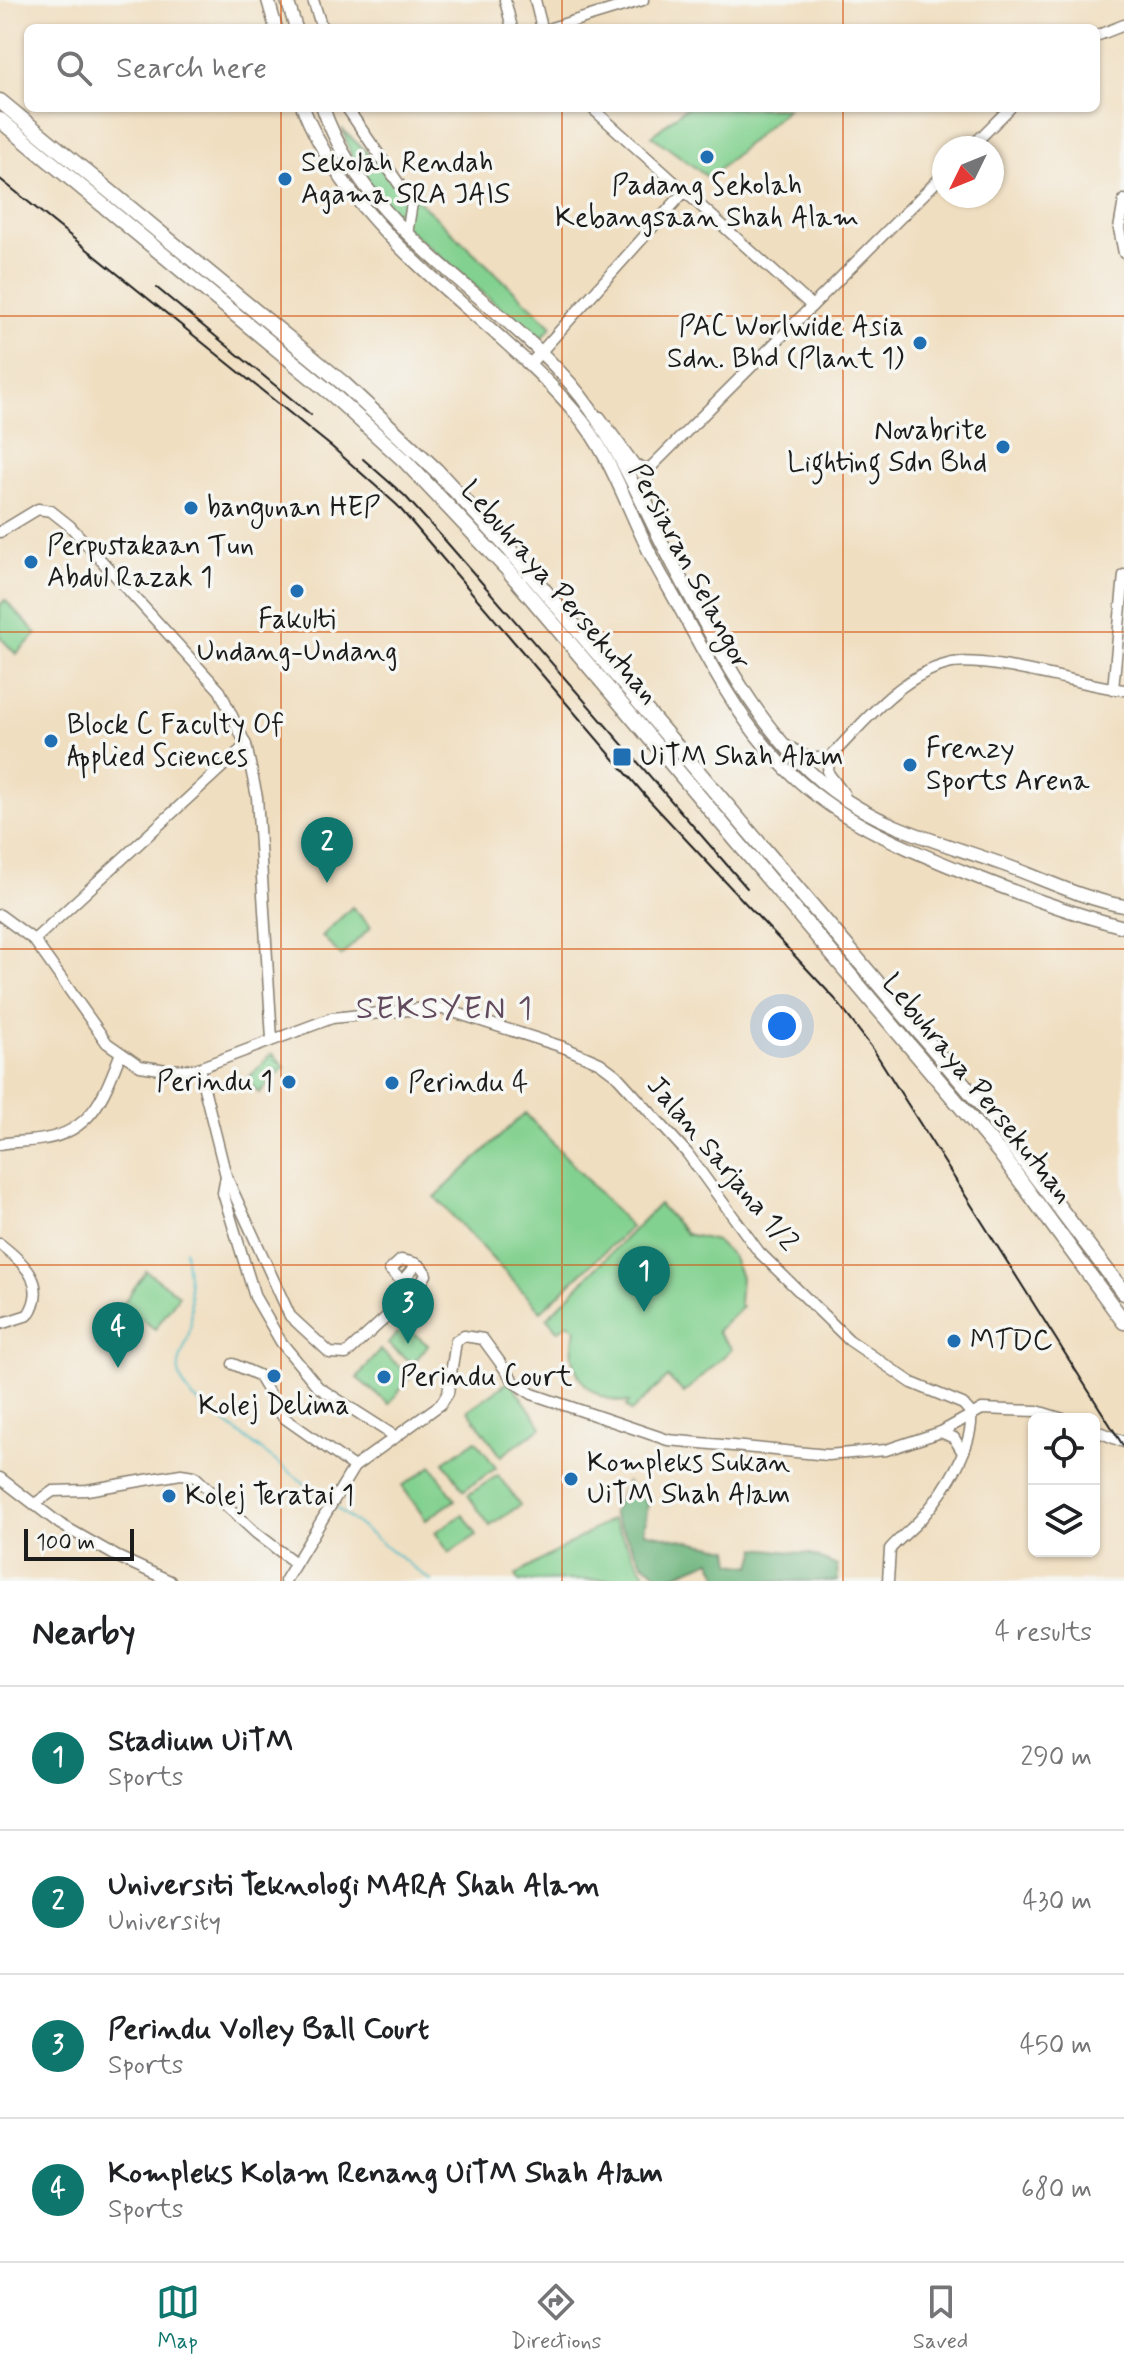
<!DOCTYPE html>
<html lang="en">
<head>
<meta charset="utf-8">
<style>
	body { margin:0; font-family:Mynerve,sans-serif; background:#f2f2f2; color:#202124 }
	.controls { position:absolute; right:24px; bottom:24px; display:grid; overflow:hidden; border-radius:12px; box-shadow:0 2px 6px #0004 }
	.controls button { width:72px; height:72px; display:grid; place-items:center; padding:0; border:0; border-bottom:2px solid #e0e0e0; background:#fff; color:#202124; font:40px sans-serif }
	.compass { position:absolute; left:932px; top:136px; width:72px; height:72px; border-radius:50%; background:#fff; box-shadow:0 2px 6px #0004; rotate:227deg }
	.scale { position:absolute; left:24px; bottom:20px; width:110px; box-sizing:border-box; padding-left:8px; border:4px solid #1c1c1c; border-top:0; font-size:22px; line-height:28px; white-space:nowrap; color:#1c1c1c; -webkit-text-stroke:6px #f6f6f2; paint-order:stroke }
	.you { position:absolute; left:782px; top:1026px; width:28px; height:28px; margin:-20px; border:6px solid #fff; border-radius:50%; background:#1a73e8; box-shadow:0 0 0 12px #1a73e833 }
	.badge { display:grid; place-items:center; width:52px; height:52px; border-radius:50%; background:#0f766e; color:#fff; font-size:26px; font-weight:700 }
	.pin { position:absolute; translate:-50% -66px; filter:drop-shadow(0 2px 4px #0008) }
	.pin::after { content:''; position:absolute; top:42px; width:28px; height:24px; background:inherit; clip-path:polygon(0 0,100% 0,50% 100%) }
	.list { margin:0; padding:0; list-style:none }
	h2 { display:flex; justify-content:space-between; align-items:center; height:104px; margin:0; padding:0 32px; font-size:34px }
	h2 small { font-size:26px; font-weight:400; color:#757577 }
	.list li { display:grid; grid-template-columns:52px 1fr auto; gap:24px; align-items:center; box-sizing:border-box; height:144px; padding:0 32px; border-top:2px solid #e0e0e0 }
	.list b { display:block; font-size:30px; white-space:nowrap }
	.list p { margin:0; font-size:26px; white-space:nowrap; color:#757577 }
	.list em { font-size:26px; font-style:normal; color:#757577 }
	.icon { flex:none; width:44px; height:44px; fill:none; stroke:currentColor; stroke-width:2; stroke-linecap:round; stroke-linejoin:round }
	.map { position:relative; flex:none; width:1124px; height:1581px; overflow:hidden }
	.search { position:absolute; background:#fff; box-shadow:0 2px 6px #0004; left:24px; right:24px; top:24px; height:88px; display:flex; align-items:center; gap:20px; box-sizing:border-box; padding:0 28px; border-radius:12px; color:#757577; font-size:30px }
	.sheet { height:680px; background:#fff }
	nav { display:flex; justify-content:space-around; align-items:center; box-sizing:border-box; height:112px; border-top:2px solid #e0e0e0; background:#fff; font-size:22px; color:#757577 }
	nav a { display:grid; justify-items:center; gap:4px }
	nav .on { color:#0f766e }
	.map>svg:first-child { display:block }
	.green { fill:#83d190; stroke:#507656; stroke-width:2 }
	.forest { fill:#6ab37a; stroke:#43684b; stroke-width:2 }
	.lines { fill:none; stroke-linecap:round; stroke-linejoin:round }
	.stream { stroke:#4cbac4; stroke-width:2 }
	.minor-casing { stroke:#867d6e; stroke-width:13 }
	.major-casing { stroke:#867d6e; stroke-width:15 }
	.highway-casing { stroke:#867d6e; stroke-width:17 }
	.minor { stroke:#fff; stroke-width:10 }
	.major { stroke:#fff; stroke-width:12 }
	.highway { stroke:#fff; stroke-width:14 }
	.tram { stroke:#1c1c1c; stroke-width:2 }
	.grid { fill:none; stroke:#d4530e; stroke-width:2; stroke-opacity:0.55 }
	.poi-dot { fill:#1f6fb2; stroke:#f6f6f2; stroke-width:3 }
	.labels { text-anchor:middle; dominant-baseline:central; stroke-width:7; stroke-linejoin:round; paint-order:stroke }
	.poi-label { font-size:28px; fill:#1c1c1c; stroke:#f6f6f2; text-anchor:start }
	.street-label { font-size:28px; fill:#1c1c1c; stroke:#f6f6f2 }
	.quarter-label { font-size:32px; letter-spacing:2px; fill:#614a5d; stroke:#f6f6f2 }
</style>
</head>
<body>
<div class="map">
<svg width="1124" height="1581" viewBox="0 0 1124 1581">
	<rect width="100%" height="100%" fill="#f6f6f2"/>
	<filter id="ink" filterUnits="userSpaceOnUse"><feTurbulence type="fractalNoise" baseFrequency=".0125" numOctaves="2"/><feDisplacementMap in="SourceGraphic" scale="16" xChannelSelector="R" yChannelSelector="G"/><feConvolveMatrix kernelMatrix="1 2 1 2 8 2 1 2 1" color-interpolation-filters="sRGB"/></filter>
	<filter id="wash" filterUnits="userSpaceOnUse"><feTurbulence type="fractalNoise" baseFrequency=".006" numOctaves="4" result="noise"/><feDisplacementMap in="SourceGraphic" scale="32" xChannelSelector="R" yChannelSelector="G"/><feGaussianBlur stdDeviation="1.8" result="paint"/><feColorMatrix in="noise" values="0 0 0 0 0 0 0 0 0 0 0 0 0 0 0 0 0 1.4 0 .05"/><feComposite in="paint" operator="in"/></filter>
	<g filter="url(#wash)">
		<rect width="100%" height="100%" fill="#f0dec0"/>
		<g class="green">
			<path d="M685,108H788L709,178L652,136Z"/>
			<path d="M343,130L552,326L542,338L535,337L405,227L356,171Z"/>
			<path d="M5,600L37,634L16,654L0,637V605Z"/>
			<path d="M352,907L371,927L341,956L322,936Z"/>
			<path d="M272,1054L285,1067L259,1093L246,1080Z"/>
			<path d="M525,1113L631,1227L541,1311L435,1197Z"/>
			<path d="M659,1204L686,1234L716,1241L732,1256L741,1277L739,1304L742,1307L717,1331L732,1349L684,1393L668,1377L631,1412L626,1406L629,1402C588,1402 563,1369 576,1330L568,1323L558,1331L547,1318Z"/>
			<path d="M146,1271L179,1295L155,1329L122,1305Z"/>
			<path d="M403,1325L428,1345L413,1364L388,1344Z"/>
			<path d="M380,1350L411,1376L389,1404L357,1378Z"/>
			<path d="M510,1381L542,1427L501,1456L468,1410Z"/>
			<path d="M476,1440L496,1468L464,1490L444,1462Z"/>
			<path d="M432,1466L455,1500L426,1520L402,1486Z"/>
			<path d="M498,1475L520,1505L490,1526L468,1495Z"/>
			<path d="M463,1514L477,1535L449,1553L435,1532Z"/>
			<path d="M612,1519L648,1579L519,1581L516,1575Z"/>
		</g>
		<path class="forest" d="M627,1482L648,1504L644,1532L730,1549L732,1563L752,1566L757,1548L810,1554L837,1566L838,1581H721L711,1560L665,1579L643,1563L612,1513Z"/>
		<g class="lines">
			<g class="stream">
				<path d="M185,1249C187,1272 192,1297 191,1320C190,1354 163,1363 192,1397L329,1502"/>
				<path d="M334,1506L431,1581"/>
			</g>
		</g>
	</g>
	<g filter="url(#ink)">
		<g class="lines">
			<defs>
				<g id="minor">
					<path d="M313,0L322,28"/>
					<path d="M505,0L512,28"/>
					<path d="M535,0L542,28"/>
					<path d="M551,28L643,0"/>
					<path d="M1096,36L1124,25"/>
					<path d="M347,108L412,203L407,234"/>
					<path d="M592,108L812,306"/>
					<path d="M970,148L1010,108"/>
					<path d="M1124,200L1119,229L1124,253"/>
					<path d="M530,364L685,191"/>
					<path d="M600,417L635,465L649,469"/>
					<path d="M649,508L645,490L649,469L944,174"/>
					<path d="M0,532L38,509L51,511L70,526L220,691L246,745L34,940"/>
					<path d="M1113,689L1124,575"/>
					<path d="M246,745L257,797L272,1039"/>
					<path d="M791,748L809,758H829C863,724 899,676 948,664C985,655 1082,685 1124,690"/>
					<path d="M829,758L828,773L844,794"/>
					<path d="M0,915L34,940L107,1043L140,1066L167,1070L196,1069L332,1018L418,1009H444L563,1047L600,1063L616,1075L687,1153L759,1252L849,1340L912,1383L963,1404L971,1413C974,1446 946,1489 925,1514C915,1527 901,1536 890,1549L888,1581"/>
					<path d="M199,1068L226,1176L223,1193L255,1297L281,1342L318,1387L396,1437"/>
					<path d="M0,1144C15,1141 30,1142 44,1139C92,1131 104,1096 120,1055"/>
					<path d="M226,1176L290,1316L330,1353L346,1354L418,1288L426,1275C422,1263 412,1262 401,1260L390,1270L402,1281L417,1264"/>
					<path d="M0,1244C23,1262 49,1284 28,1315L0,1324"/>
					<path d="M233,1364L258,1375L283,1417L354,1467"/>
					<path d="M1094,1430L1124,1442"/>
					<path d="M941,1432L954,1438L962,1451"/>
					<path d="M0,1478L60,1524L118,1557L170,1581"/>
					<path d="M36,1503L53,1491L87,1490L181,1474L194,1476L256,1533L294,1562"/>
					<path d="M285,1581L354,1467L441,1404L448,1393L456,1341L464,1336L483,1339L515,1383L532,1394L668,1440L828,1455L886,1450L941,1432L982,1409L1037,1411L1063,1419"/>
				</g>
				<g id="major">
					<path d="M268,0L276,28"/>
					<path d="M287,0L296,28"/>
					<path d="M303,108C358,244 484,306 575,412C615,458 632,525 663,578C696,634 724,698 767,748C820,812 888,841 964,872C1017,893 1069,913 1124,927"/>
					<path d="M323,108C365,230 490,291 570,383C617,437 640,504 674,566C716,644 760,737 833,791C880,827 943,843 999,863C1037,876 1085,900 1124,906"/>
				</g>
				<g id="highway">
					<path d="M0,101L344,384L436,470L509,549L983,1107L1124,1293"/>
					<path d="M0,120L334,396L404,460L508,570L1000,1153L1124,1322"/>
				</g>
			</defs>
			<use href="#minor" class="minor-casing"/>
			<use href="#major" class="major-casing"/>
			<use href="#highway" class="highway-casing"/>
			<use href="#minor" class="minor"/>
			<use href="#major" class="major"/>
			<use href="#highway" class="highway"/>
			<g class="tram">
				<path d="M0,179L332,447L397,505L649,800L835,999L873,1049L1124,1447"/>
				<path d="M157,288L311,415"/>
				<path d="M363,459L405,496L443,538L747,888"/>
			</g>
		</g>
	</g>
	<path class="grid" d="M281,0V28M562,0V28M843,0V28M281,108V1581M562,108V1581M843,108V1581M0,316H1124M0,632H1124M0,949H1124M0,1265H1124"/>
	<g class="poi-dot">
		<circle cx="707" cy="157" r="8"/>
		<circle cx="285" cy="179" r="8"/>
		<circle cx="920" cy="343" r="8"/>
		<circle cx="1003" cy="447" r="8"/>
		<circle cx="191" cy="508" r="8"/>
		<circle cx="31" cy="562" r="8"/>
		<circle cx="297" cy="591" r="8"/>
		<circle cx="51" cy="741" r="8"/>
		<rect x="612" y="747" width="20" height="20" rx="4"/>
		<circle cx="910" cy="765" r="8"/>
		<circle cx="289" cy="1082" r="8"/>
		<circle cx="392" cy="1083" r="8"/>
		<circle cx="954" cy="1341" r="8"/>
		<circle cx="274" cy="1376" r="8"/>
		<circle cx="384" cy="1377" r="8"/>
		<circle cx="571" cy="1479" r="8"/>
		<circle cx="169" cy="1496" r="8"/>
	</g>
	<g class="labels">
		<g class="poi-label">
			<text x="301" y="163">Sekolah Rendah<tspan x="301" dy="32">Agama SRA JAIS</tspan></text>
			<text x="707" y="186" text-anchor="middle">Padang Sekolah<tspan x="707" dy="32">Kebangsaan Shah Alam</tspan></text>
			<text x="904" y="327" text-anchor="end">PAC Worlwide Asia<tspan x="904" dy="32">Sdn. Bhd (Plant 1)</tspan></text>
			<text x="987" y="431" text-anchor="end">Novabrite<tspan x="987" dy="32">Lighting Sdn Bhd</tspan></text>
			<text x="207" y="508">bangunan HEP</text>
			<text x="47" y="546">Perpustakaan Tun<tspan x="47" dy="32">Abdul Razak 1</tspan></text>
			<text x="297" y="620" text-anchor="middle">Fakulti<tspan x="297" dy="32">Undang-Undang</tspan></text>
			<text x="67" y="725">Block C Faculty Of<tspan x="67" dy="32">Applied Sciences</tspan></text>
			<text x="926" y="749">Frenzy<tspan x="926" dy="32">Sports Arena</tspan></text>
			<text x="640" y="757">UiTM Shah Alam</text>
			<text x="273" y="1082" text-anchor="end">Perindu 1</text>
			<text x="408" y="1083">Perindu 4</text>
			<text x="970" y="1341">MTDC</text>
			<text x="400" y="1377">Perindu Court</text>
			<text x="274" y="1406" text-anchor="middle">Kolej Delima</text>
			<text x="587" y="1463">Kompleks Sukan<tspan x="587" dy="32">UiTM Shah Alam</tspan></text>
			<text x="185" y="1496">Kolej Teratai 1</text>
		</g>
		<g class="street-label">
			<text transform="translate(689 567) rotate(62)">Persiaran Selangor</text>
			<text transform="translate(559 593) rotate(49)">Lebuhraya Persekutuan</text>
			<text transform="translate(977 1089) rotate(51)">Lebuhraya Persekutuan</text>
			<text transform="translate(722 1164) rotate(50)">Jalan Sarjana 1/2</text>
		</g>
		<g class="quarter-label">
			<text x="445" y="1009">SEKSYEN 1</text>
		</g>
	</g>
</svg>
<div class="controls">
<button><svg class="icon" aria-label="locate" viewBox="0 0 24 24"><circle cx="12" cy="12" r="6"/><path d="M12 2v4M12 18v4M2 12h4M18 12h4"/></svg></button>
<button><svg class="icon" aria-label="layers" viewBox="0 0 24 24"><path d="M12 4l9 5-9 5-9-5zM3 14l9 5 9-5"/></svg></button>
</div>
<svg class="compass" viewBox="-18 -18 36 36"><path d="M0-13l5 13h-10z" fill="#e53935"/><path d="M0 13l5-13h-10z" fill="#757577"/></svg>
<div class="scale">100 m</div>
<div class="you"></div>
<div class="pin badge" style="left:644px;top:1312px">1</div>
<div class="pin badge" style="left:327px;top:883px">2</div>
<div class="pin badge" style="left:408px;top:1344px">3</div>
<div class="pin badge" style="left:118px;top:1368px">4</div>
<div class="search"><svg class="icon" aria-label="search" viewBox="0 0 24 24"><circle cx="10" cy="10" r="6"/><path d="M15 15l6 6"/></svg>Search here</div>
</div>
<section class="sheet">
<h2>Nearby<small>4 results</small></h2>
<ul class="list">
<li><span class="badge">1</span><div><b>Stadium UiTM</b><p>Sports</p></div><em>290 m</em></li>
<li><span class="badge">2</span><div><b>Universiti Teknologi MARA Shah Alam</b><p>University</p></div><em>430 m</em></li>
<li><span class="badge">3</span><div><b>Perindu Volley Ball Court</b><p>Sports</p></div><em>450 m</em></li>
<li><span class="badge">4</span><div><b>Kompleks Kolam Renang UiTM Shah Alam</b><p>Sports</p></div><em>680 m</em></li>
</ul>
</section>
<nav>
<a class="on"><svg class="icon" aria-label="map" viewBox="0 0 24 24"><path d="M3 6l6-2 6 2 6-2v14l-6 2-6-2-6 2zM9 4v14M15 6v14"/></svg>Map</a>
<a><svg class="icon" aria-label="directions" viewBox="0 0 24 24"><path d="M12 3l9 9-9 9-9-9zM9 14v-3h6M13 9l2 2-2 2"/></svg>Directions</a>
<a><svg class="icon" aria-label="saved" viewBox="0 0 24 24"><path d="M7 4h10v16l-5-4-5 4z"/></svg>Saved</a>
</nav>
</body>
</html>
